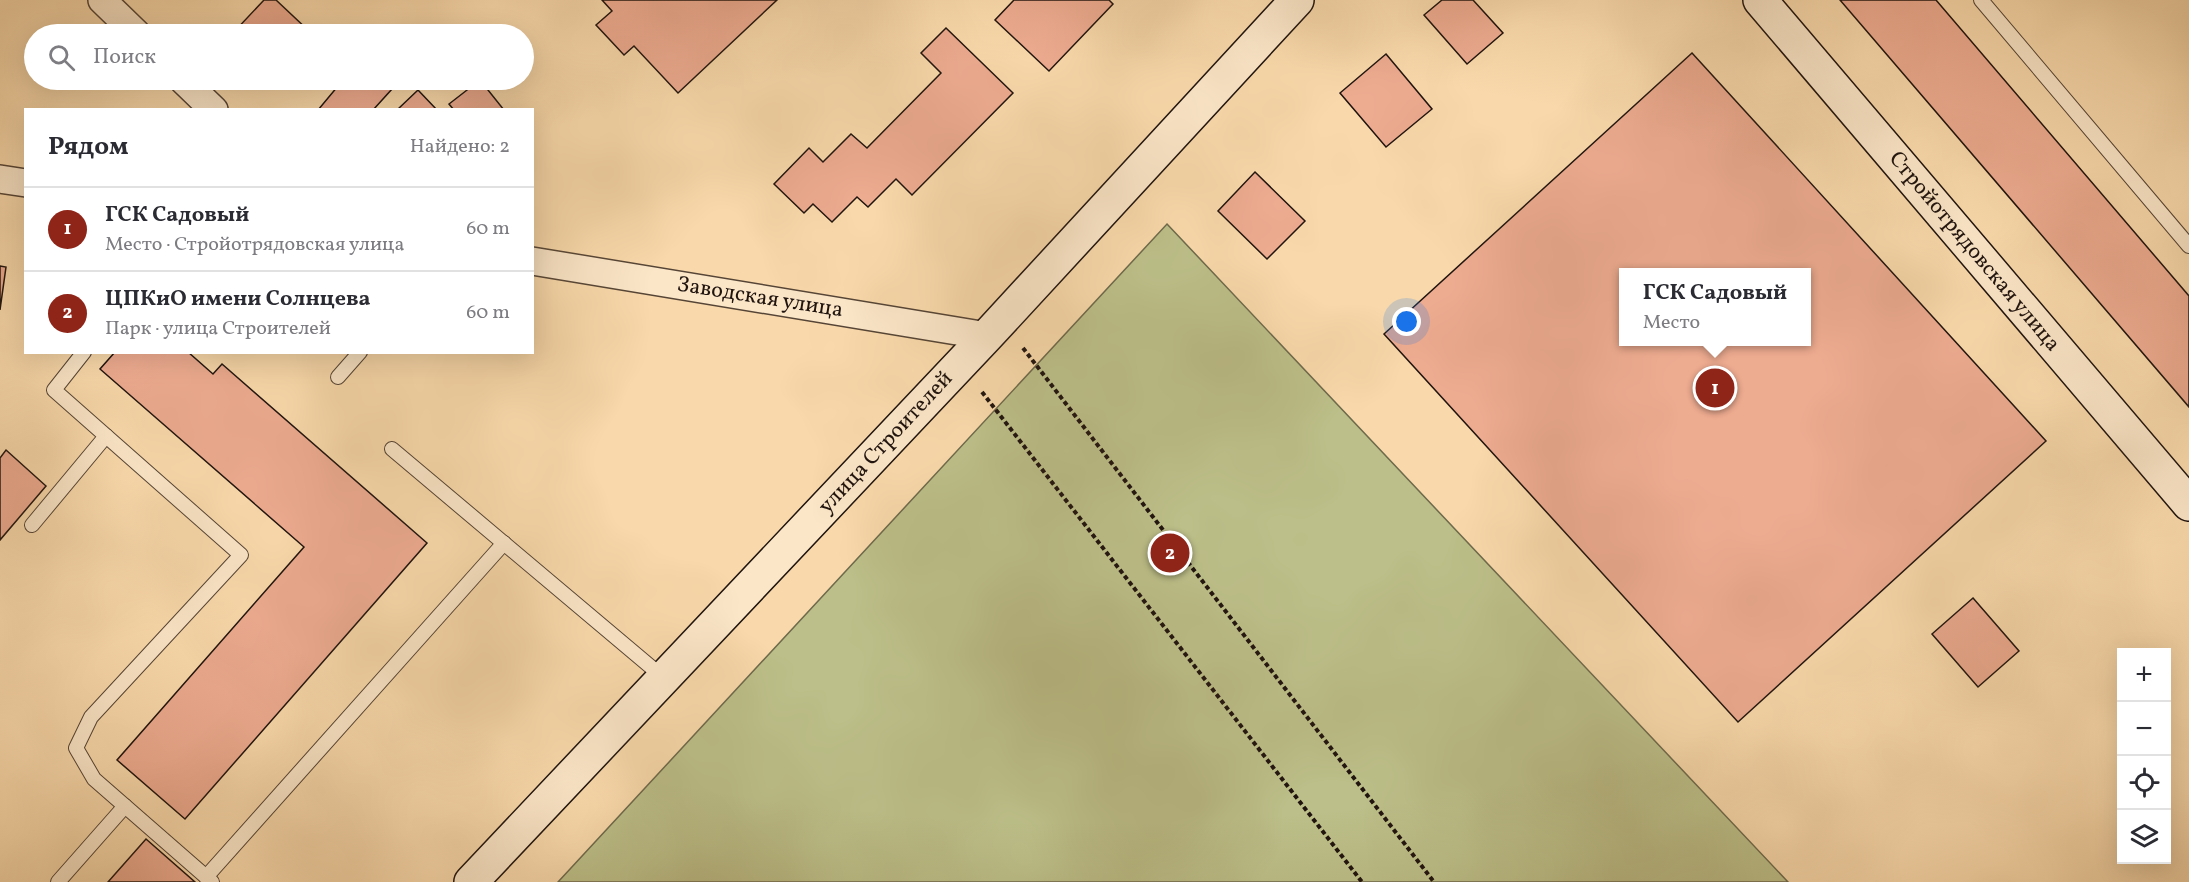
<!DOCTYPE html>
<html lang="ru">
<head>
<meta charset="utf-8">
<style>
	body { margin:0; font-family:Vollkorn,serif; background:#f2f2f3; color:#2b2b33 }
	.controls { position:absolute; right:18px; bottom:18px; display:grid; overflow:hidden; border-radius:0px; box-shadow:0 6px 24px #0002 }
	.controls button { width:54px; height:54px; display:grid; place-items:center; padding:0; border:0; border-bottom:2px solid #e1e1e2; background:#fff; color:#2b2b33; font:30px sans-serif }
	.you { position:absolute; left:1407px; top:322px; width:21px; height:21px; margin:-15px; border:4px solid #fff; border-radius:50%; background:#1a73e8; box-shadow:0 0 0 9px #1a73e833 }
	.badge { display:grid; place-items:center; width:39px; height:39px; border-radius:50%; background:#8f2418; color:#fff; font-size:20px; font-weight:700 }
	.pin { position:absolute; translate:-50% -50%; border:3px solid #fff; box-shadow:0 2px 6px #0006 }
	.popup { position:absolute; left:1619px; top:268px; width:192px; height:78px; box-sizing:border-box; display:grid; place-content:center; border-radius:0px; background:#fff; filter:drop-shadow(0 2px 4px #0005); font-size:20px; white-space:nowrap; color:#7c7c81 }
	.popup b { font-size:22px; color:#2b2b33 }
	.popup::after { content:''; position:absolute; left:50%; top:100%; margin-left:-12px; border:12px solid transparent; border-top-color:#fff }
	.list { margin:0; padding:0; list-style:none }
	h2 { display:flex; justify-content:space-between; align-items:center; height:78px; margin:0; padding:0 24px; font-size:26px }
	h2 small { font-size:20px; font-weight:400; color:#7c7c81 }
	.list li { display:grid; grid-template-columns:39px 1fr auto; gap:18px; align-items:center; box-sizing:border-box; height:84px; padding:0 24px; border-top:2px solid #e1e1e2 }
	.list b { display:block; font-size:22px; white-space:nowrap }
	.list p { margin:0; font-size:20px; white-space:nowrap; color:#7c7c81 }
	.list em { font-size:20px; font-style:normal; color:#7c7c81 }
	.icon { flex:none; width:33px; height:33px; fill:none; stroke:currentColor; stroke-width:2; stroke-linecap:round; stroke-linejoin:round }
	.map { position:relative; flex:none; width:2189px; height:882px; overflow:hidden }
	.search { position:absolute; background:#fff; box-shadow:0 6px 24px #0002; left:24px; top:24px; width:510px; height:66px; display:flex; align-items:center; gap:15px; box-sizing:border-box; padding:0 21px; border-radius:33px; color:#7c7c81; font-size:22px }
	.panel { position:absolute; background:#fff; box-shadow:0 6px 24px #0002; left:24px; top:108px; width:510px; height:246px; border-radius:0px }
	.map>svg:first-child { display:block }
	.green { fill:#bcbf89; stroke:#6e6a4c; stroke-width:1.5 }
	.building { fill:#edab90; stroke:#20140f; stroke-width:1.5; fill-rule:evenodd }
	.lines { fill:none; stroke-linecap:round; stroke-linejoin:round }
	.lane-casing { stroke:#564536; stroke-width:16 }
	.street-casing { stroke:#564536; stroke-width:30 }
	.secondary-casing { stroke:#20140f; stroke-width:36 }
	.path { stroke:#20140f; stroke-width:4; stroke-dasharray:4.5 3; stroke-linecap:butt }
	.lane { stroke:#fbe6c8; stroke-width:14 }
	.street { stroke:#fbe6c8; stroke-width:27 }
	.secondary { stroke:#fbe6c8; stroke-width:33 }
	.labels { text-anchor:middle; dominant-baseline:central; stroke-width:4.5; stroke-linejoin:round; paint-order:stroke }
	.street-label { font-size:22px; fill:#20140f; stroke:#fbe6c8 }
</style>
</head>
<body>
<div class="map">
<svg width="2189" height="882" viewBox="0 0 2189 882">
	<rect width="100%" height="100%" fill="#f9d9ab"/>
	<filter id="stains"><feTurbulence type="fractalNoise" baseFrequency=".00333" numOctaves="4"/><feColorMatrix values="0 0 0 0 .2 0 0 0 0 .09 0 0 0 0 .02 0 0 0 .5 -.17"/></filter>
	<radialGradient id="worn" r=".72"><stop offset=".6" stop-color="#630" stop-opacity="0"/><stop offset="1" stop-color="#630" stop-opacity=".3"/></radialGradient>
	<path class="green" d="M1167,224L1788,882H558Z"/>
	<g class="building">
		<path d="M264,0H276L310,32L308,34H232Z"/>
		<path d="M602,0H777L678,93L634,46L624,55L596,25L612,11Z"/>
		<path d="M1014,0H1109L1113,4L1049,71L995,20Z"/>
		<path d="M1442,0H1473L1503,33L1467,64L1424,15Z"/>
		<path d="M1840,0H1936L2189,296V407Z"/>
		<path d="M946,28L1013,93L912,195L896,179L868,207L857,197L832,222L813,204L804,213L774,184L809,148L823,162L851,134L867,148L941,73L921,53Z"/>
		<path d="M1692,53L2046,441L1738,722L1384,334ZM1624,272H1806V342H1624Z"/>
		<path d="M1386,54L1432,109L1386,147L1340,93Z"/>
		<path d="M343,80H381L392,89L373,110H318Z"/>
		<path d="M480,80L504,110H454L449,104Z"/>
		<path d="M418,90L437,110H397Z"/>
		<path d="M1255,172L1305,221L1267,259L1218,211Z"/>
		<path d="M0,266L6,267L0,310Z"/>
		<path d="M115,352H188L213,374L222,364L427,543L185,819L117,760L304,547L100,369Z"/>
		<path d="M6,450L46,486L0,540V458Z"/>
		<path d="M1973,598L2019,651L1978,687L1932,634Z"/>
		<path d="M146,839L195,882H108Z"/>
	</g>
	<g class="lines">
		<defs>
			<g id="lane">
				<path d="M1981,0L2189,246"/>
				<path d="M84,352L54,390L241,555L91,717L76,748L94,779L212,882"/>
				<path d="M338,377L360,352"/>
				<path d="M392,449L664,678"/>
				<path d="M32,525L106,436"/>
				<path d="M206,877L504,543"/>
				<path d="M58,882L125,806"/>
			</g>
			<g id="street">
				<path d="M102,0L137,34"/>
				<path d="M183,80L214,110"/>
				<path d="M0,179L26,183"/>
				<path d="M532,261L987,336"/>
			</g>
			<g id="secondary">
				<path d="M1760,0L2189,504"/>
				<path d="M471,882L987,336L1297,0"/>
			</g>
		</defs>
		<use href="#lane" class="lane-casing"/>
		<use href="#street" class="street-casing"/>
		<use href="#secondary" class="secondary-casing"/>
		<g class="path">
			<path d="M1023,348L1434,882"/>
			<path d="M982,392L1362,882"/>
		</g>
		<use href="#lane" class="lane"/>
		<use href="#street" class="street"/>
		<use href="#secondary" class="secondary"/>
	</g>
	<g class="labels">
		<g class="street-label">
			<text transform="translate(1974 252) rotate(50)">Стройотрядовская улица</text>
			<text transform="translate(760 298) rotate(9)">Заводская улица</text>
			<text transform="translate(886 443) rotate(-47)">улица Строителей</text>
		</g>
	</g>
	<rect width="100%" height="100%" filter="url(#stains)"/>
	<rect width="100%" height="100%" fill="url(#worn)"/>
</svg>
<div class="controls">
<button>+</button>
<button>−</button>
<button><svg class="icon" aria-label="locate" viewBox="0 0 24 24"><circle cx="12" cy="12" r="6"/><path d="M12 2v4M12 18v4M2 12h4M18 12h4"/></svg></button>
<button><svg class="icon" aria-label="layers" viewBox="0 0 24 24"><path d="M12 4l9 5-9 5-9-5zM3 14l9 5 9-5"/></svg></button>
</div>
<div class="you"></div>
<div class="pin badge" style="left:1715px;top:388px">1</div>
<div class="popup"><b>ГСК Садовый</b>Место</div>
<div class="pin badge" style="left:1170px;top:553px">2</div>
<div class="search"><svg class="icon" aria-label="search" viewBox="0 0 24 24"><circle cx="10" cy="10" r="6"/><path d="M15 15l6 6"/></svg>Поиск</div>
<section class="panel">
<h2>Рядом<small>Найдено: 2</small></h2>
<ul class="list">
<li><span class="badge">1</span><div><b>ГСК Садовый</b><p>Место · Стройотрядовская улица</p></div><em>60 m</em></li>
<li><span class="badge">2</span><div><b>ЦПКиО имени Солнцева</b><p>Парк · улица Строителей</p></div><em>60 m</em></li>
</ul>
</section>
</div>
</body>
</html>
